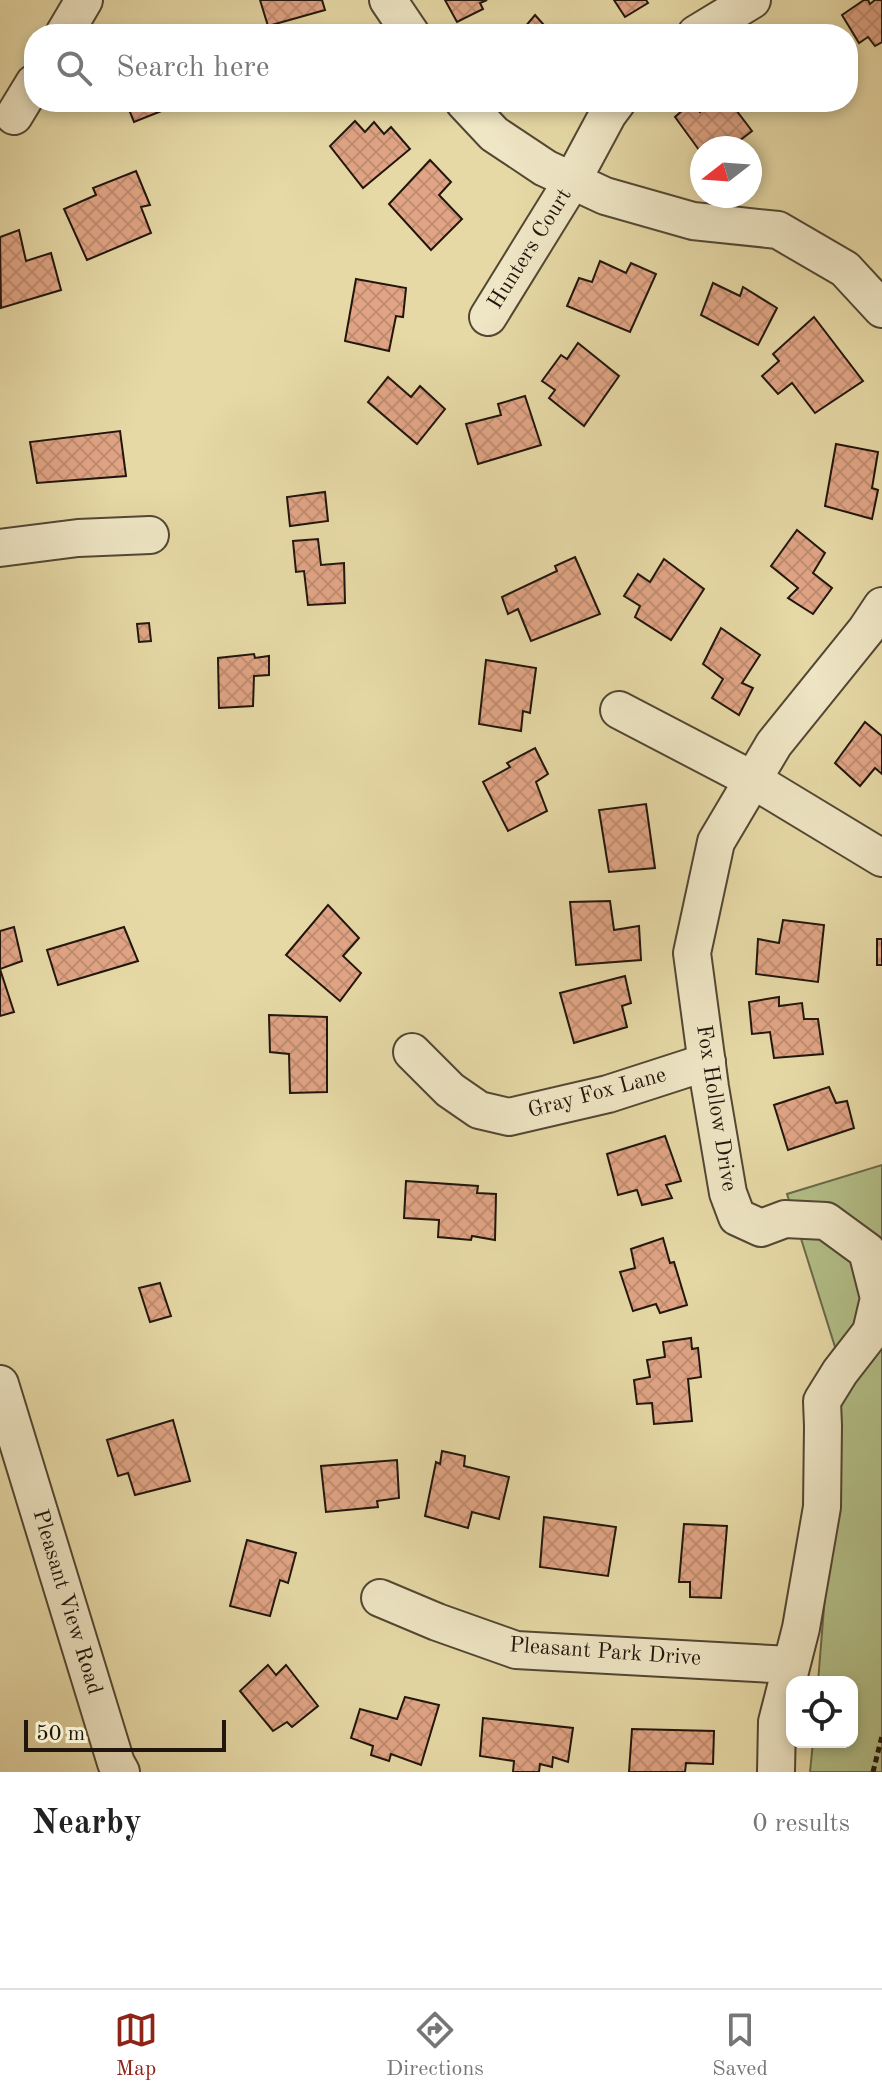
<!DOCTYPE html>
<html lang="en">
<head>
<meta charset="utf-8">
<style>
	body { margin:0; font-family:"Old Standard TT",serif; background:#f6f6f6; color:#222 }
	.controls { position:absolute; right:24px; bottom:24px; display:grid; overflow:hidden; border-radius:16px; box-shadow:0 4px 12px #0003 }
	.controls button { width:72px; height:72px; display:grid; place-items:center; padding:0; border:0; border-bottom:2px solid #e0e0e0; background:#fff; color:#222; font:40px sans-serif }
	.compass { position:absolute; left:690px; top:136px; width:72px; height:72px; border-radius:50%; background:#fff; box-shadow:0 4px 12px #0003; rotate:253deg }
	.scale { position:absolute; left:24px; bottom:20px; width:202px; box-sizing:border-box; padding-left:8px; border:4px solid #21160d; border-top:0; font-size:22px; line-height:28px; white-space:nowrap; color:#21160d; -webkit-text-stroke:6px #efe6c5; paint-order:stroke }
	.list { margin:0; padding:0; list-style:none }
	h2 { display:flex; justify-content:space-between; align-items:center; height:104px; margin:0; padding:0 32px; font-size:34px }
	h2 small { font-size:26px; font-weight:400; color:#767676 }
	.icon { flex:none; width:44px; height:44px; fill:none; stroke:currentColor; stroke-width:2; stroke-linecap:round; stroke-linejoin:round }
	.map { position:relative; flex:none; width:882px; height:1772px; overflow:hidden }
	.search { position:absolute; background:#fff; box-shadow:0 4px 12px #0003; left:24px; right:24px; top:24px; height:88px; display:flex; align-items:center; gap:20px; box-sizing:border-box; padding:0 28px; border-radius:32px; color:#767676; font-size:30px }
	.sheet { height:216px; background:#fff }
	nav { display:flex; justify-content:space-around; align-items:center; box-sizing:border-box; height:112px; border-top:2px solid #e0e0e0; background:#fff; font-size:22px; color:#767676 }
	nav a { display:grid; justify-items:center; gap:4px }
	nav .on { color:#8f2418 }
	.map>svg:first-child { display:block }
	.green { fill:#b3bf88; stroke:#6a6a4a; stroke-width:2 }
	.building { fill:url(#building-cross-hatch); stroke:#21160d; stroke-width:2 }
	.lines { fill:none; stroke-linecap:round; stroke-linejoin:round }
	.minor-casing { stroke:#524733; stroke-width:40 }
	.path { stroke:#21160d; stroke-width:5; stroke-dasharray:6 4; stroke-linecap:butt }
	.minor { stroke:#efe6c5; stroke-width:36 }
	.labels { text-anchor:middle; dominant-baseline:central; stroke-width:6; stroke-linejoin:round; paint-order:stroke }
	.street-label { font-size:22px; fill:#21160d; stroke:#efe6c5 }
</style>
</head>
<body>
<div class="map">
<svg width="882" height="1772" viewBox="0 0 882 1772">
	<defs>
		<pattern id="building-cross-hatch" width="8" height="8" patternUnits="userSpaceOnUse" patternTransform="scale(2)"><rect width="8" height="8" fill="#e1a585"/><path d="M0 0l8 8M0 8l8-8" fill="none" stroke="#c18d72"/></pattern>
	</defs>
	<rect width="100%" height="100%" fill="#e6d9a6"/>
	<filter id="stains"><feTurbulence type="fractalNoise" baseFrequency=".0025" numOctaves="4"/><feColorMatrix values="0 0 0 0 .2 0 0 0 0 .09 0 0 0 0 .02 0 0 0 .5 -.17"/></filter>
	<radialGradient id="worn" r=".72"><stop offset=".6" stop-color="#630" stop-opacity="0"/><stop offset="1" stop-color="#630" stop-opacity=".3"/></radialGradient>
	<path class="green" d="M882,1165V1772H810L813,1742H852V1682H818L836,1459L832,1407L846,1382L787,1194Z"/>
	<g class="building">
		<path d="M260,0H322L325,10L268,26Z"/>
		<path d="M445,0H487L480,3L483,9L457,22Z"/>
		<path d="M614,0H646L648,3L625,17Z"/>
		<path d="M864,0H868L870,4L875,0H882V42L875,46L868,37L859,43L842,15Z"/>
		<path d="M535,15L552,34H519Z"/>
		<path d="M126,102H184L134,122Z"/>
		<path d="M692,102L700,112L712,102H730L752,131L730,148H702V154L675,117Z"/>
		<path d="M355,121L365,132L374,122L384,134L391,127L410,149L363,188L330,146Z"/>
		<path d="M430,160L451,182L439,195L462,219L431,250L389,204Z"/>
		<path d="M136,171L150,205L141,207L151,233L87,260L64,209L96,195L93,188Z"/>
		<path d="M19,230L26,261L51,253L61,290L1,308L0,237Z"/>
		<path d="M600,261L626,273L631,263L656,274L630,332L567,306L579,278L592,282Z"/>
		<path d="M356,279L406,288L403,317L396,316L389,351L345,341Z"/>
		<path d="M713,283L740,296L743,287L777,308L758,345L701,315Z"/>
		<path d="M814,317L863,381L815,413L792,383L778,394L762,376L779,361L773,354Z"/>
		<path d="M578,343L619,376L584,426L549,398L555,390L542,381L561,355L567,359Z"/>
		<path d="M388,377L411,397L420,386L445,409L417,444L368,402Z"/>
		<path d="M525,396L541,445L478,464L466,424L501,415L498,404Z"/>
		<path d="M120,431L126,476L37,483L30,442Z"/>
		<path d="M836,444L878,452L872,488L878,490L872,519L825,506Z"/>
		<path d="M325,492L328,521L290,526L287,497Z"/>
		<path d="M797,530L825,553L813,573L832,588L813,614L788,598L798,588L771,566Z"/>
		<path d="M318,539L321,565L344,563L345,603L308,605L304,571L296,572L293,541Z"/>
		<path d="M575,557L600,614L531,641L518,609L508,614L502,597L557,571L555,566Z"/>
		<path d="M664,559L704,589L671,640L635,617L640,606L624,596L638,574L650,582Z"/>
		<path d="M149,623L151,641L139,642L137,624Z"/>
		<path d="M721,628L760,655L742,683L753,688L739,715L712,698L723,679L703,664Z"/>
		<path d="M254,654L255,658L269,656V675L254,676L253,706L219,708L218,658Z"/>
		<path d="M486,660L536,668L530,713L523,711L521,731L479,724Z"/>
		<path d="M865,722L882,736V774L875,768L860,786L835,763Z"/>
		<path d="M535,748L548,774L536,782L547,811L508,831L483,782L510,767L507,763Z"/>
		<path d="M646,804L655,868L609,872L599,810Z"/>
		<path d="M610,901L614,930L639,926L641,960L576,965L570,902Z"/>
		<path d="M328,905L359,938L343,956L361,973L340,1001L286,955Z"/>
		<path d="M783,920L824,925L818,982L756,974L758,939L779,943Z"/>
		<path d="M14,927L22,961L0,969V931Z"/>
		<path d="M124,927L138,961L58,985L47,950Z"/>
		<rect x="877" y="939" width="5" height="26"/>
		<path d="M0,969L14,1012L0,1016Z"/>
		<path d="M625,976L631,1003L622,1006L627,1027L574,1043L560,993Z"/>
		<path d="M779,997V1006L802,1003L804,1019H818L823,1054L774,1058L770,1032L752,1034L749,1002Z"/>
		<path d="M269,1015L327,1017V1092L290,1093L289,1054L270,1052Z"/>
		<path d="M829,1087L836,1103L847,1101L854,1128L788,1150L774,1105Z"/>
		<path d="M665,1136L681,1181L666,1185L672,1198L642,1205L637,1190L618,1195L607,1154Z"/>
		<path d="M406,1181L478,1186L477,1193L496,1194L495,1240L472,1236L471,1240L438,1237L439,1220L404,1218Z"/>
		<path d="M663,1238L670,1263L674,1262L687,1305L660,1313L656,1304L633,1311L620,1272L635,1268L631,1249Z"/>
		<path d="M160,1283L171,1316L150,1322L139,1288Z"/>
		<path d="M691,1338L692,1349L698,1348L701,1377L688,1379L692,1421L654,1424L652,1403L637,1404L634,1380L650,1377L647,1360L665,1357L663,1342Z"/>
		<path d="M173,1420L190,1481L135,1495L128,1473L118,1476L107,1440Z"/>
		<path d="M442,1451L465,1456L464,1466L509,1477L499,1519L472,1512L468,1528L425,1516L436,1462L440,1464Z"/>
		<path d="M397,1460L399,1498L377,1501L378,1507L326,1512L321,1466Z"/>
		<path d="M544,1517L616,1527L608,1576L540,1567Z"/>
		<path d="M684,1524L727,1526L721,1598L690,1597V1582H679Z"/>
		<path d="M247,1540L296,1553L288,1583L280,1580L270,1616L230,1606Z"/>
		<path d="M268,1665L276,1675L286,1665L318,1706L292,1727L287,1722L273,1731L240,1691Z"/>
		<path d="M405,1697L439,1705L421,1765L391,1754L389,1761L371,1755L373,1746L351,1738L360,1709L397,1719Z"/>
		<path d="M483,1718L573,1728L568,1762L553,1757L552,1767L540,1764L539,1772H513L514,1761L480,1756Z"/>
		<path d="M632,1729L714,1731L713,1764L686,1763L685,1772H629Z"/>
	</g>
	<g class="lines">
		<defs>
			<g id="minor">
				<path d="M388,0L411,34"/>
				<path d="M64,34L84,0"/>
				<path d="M696,34L752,0"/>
				<path d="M464,102L494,134L545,168L605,196L693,221L778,230L845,269L882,309"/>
				<path d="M14,116L34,83"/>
				<path d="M488,317L572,181L608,114L617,102"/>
				<path d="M0,548L78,538L150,535"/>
				<path d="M619,710L753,780L882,858"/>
				<path d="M412,1052L450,1090L479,1110L509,1117L608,1094L707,1062"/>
				<path d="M0,1384L116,1763L121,1772"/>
				<path d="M380,1598L437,1622L516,1650L791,1665"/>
				<path d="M776,1772L777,1722L801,1628L822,1507L823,1426L822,1401L840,1372L871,1332L879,1298L867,1251L826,1221L785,1219L761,1228L737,1217L728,1193L710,1087L692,953L716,842L774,744L866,630L882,606"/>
			</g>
		</defs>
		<use href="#minor" class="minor-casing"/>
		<path class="path" d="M873,1772L882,1736"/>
		<use href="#minor" class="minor"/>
	</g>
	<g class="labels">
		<g class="street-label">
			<text transform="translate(530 249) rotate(-58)">Hunters Court</text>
			<text transform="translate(597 1093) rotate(-15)">Gray Fox Lane</text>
			<text transform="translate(716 1108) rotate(81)">Fox Hollow Drive</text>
			<text transform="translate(67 1602) rotate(73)">Pleasant View Road</text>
			<text transform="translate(605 1652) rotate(4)">Pleasant Park Drive</text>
		</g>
	</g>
	<rect width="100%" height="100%" filter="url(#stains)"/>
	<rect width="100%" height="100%" fill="url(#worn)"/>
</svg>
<div class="controls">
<button><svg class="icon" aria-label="locate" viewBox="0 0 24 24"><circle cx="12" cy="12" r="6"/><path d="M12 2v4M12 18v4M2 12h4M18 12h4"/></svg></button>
</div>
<svg class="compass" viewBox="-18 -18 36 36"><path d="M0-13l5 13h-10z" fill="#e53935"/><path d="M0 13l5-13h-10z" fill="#767676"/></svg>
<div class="scale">50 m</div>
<div class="search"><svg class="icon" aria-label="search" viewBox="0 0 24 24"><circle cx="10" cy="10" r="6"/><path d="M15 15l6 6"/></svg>Search here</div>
</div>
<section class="sheet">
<h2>Nearby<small>0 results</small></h2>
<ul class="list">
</ul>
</section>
<nav>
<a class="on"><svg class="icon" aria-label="map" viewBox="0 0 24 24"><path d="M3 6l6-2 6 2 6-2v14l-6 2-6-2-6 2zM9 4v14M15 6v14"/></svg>Map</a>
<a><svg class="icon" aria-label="directions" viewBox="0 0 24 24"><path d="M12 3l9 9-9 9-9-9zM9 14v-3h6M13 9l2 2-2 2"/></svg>Directions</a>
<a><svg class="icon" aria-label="saved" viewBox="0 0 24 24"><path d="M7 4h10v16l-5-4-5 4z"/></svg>Saved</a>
</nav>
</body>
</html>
